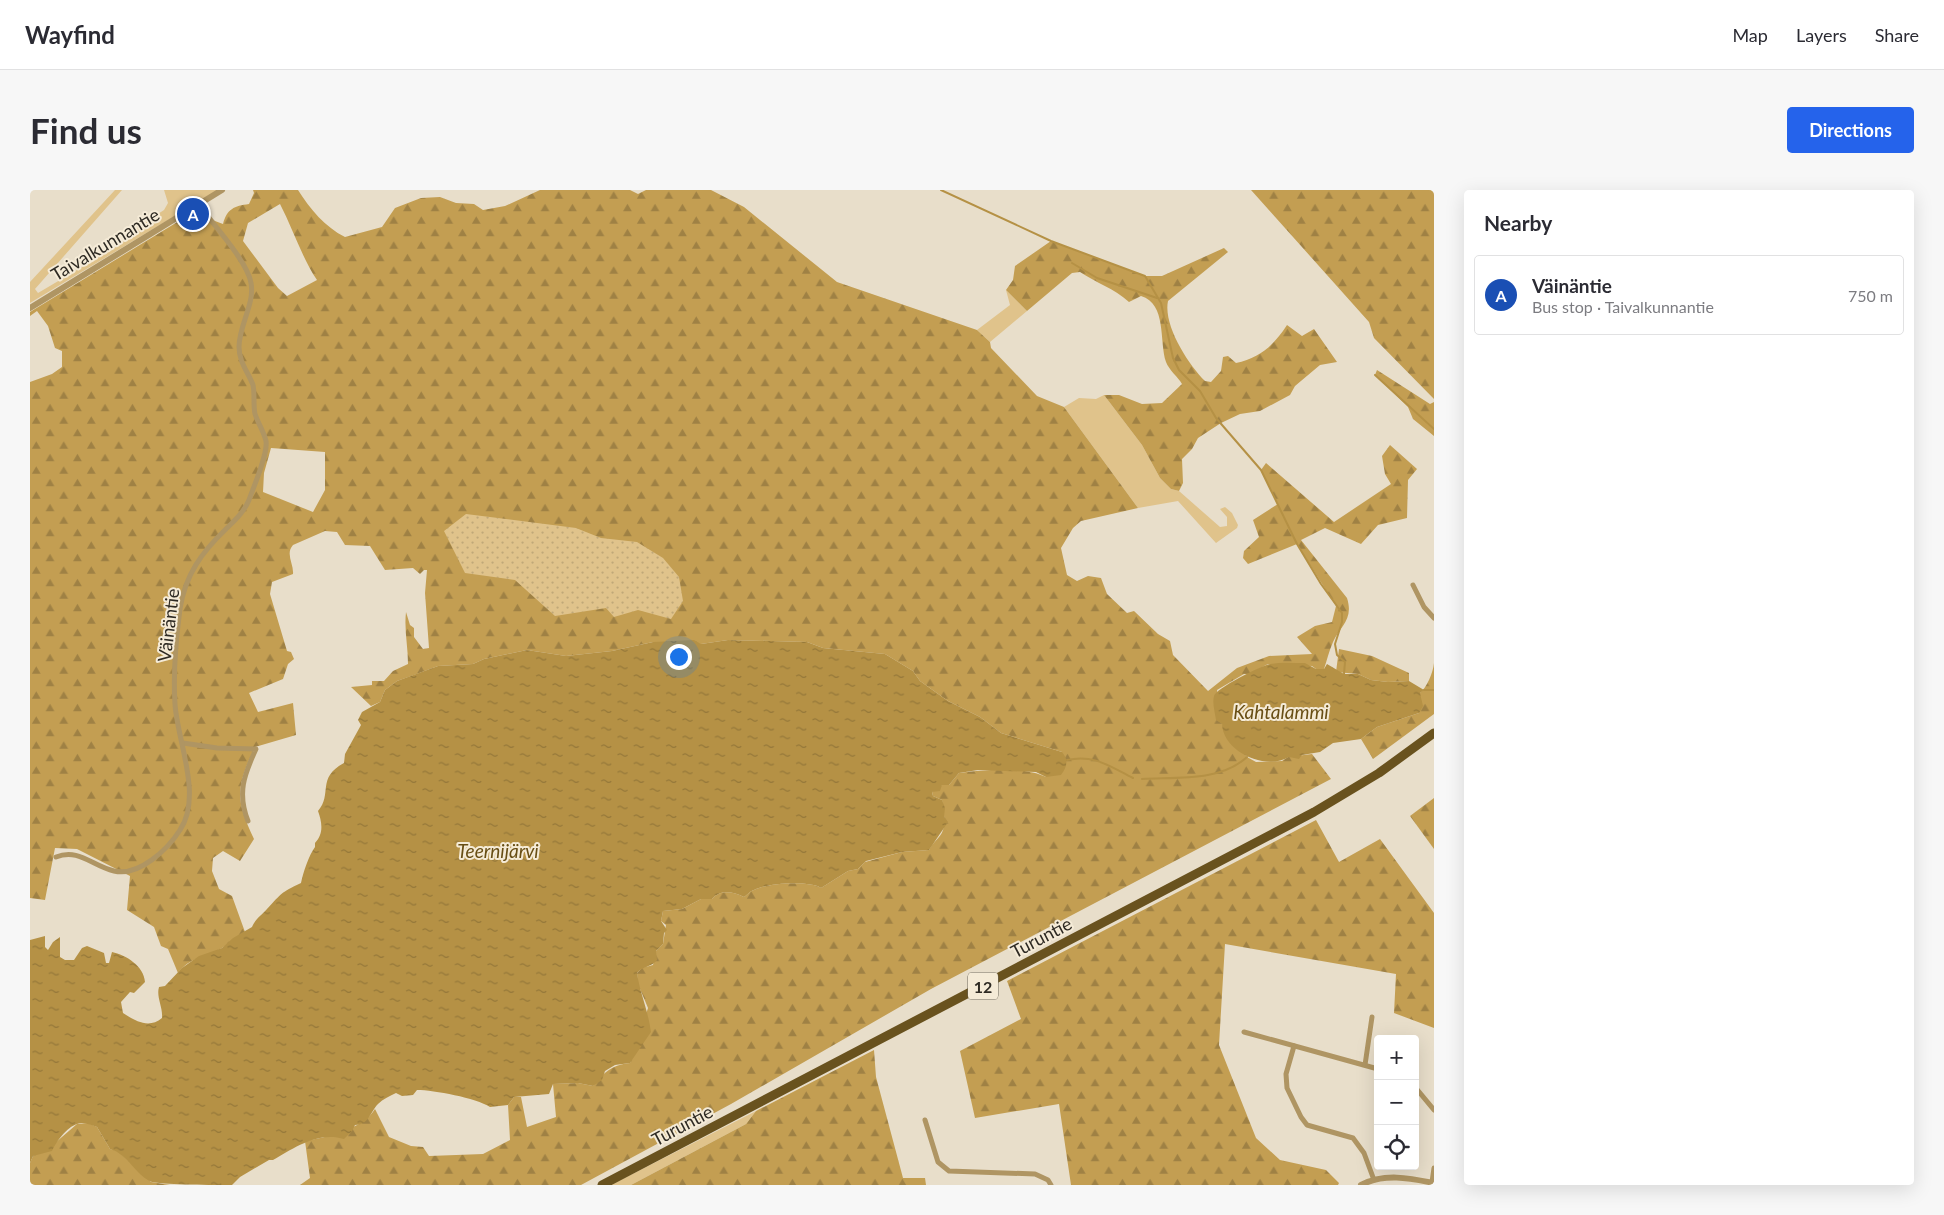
<!DOCTYPE html>
<html lang="en">
<head>
<meta charset="utf-8">
<style>
	body { margin:0; font-family:Lato,sans-serif; background:#f7f7f7; color:#2b2b33 }
	.controls { position:absolute; right:15px; bottom:15px; display:grid; overflow:hidden; border-radius:5px; box-shadow:0 5px 20px #0002 }
	.controls button { width:45px; height:45px; display:grid; place-items:center; padding:0; border:0; border-bottom:1px solid #e1e1e2; background:#fff; color:#2b2b33; font:25px sans-serif }
	.you { position:absolute; left:648px; top:466px; width:18px; height:18px; margin:-12px; border:4px solid #fff; border-radius:50%; background:#1a73e8; box-shadow:0 0 0 8px #1a73e833 }
	.badge { display:grid; place-items:center; width:32px; height:32px; border-radius:50%; background:#2563eb; color:#fff; font-size:16px; font-weight:700 }
	.pin { position:absolute; translate:-50% -50%; border:2px solid #fff; box-shadow:0 1px 5px #0006 }
	.list { margin:0; padding:0; list-style:none }
	h2 { display:flex; justify-content:space-between; align-items:center; height:65px; margin:0; padding:0 20px; font-size:21px }
	h2 small { font-size:16px; font-weight:400; color:#7c7c81 }
	.list li { display:grid; grid-template-columns:32px 1fr auto; gap:15px; align-items:center; box-sizing:border-box; height:80px; margin:0 10px 10px; padding:0 10px; border:1px solid #e1e1e2; border-radius:5px }
	.list b { display:block; font-size:19px; white-space:nowrap }
	.list p { margin:0; font-size:16px; white-space:nowrap; color:#7c7c81 }
	.list em { font-size:16px; font-style:normal; color:#7c7c81 }
	.icon { flex:none; width:28px; height:28px; fill:none; stroke:currentColor; stroke-width:2; stroke-linecap:round; stroke-linejoin:round }
	.map { position:relative; flex:none; width:1404px; height:995px; overflow:hidden; border-radius:5px }
	header { display:flex; align-items:center; gap:30px; box-sizing:border-box; height:70px; padding:0 25px; background:#fff; border-bottom:1px solid #e1e1e2 }
	header strong { font-size:24px }
	nav { display:flex; gap:28px; margin-inline-start:auto; font-size:18px }
	.intro { display:flex; align-items:center; justify-content:space-between; box-sizing:border-box; height:120px; padding:0 30px }
	h1 { margin:0; font-size:35px }
	.button { padding:12px 22px; border-radius:5px; background:#2563eb; color:#fff; font-size:18px; font-weight:700 }
	main { display:flex; gap:30px; padding:0 30px }
	aside { flex:1; background:#fff; border-radius:5px; box-shadow:0 5px 20px #0002 }
	.map>svg:first-child { display:block }
	.grass { fill:#e0c38b }
	.forest { fill:url(#forest-firs); fill-rule:evenodd }
	.park { fill:url(#park-dots) }
	.water { fill:url(#water-ripples) }
	.lines { fill:none; stroke-linecap:round; stroke-linejoin:round }
	.stream { stroke:#b59145; stroke-width:2 }
	.minor { stroke:#af9563; stroke-width:5 }
	.tertiary { stroke:#af9563; stroke-width:6 }
	.trunk { stroke:#69521e; stroke-width:9 }
	.labels { text-anchor:middle; dominant-baseline:central; stroke-width:4; stroke-linejoin:round; paint-order:stroke }
	.shield { fill:#f5ebd7; stroke:#6a6459; stroke-width:1 }
	.shield-label { font-size:16px; font-weight:bold; fill:#2e2a23 }
	.street-label { font-size:18px; fill:#2e2a23; stroke:#f5ebd7 }
	.water-label { font-size:19px; font-style:italic; fill:#684e14; stroke:#f5ebd7 }
</style>
</head>
<body>
<header>
<strong>Wayfind</strong>
<nav><a>Map</a><a>Layers</a><a>Share</a></nav>
</header>
<div class="intro"><h1>Find us</h1><a class="button">Directions</a></div>
<main>
<div class="map">
<svg width="1404" height="995" viewBox="0 0 1404 995">
	<defs>
		<pattern id="forest-firs" width="22" height="20" patternUnits="userSpaceOnUse" patternTransform="scale(1.25)"><rect width="22" height="20" fill="#c39e52"/><path d="M5 1l3.5 6h-7zM16 11l3.5 6h-7z" fill="#9f8144"/></pattern>
		<pattern id="park-dots" width="8" height="8" patternUnits="userSpaceOnUse" patternTransform="scale(1.25)"><rect width="8" height="8" fill="#e0c38b"/><path d="M2 2h.1M6 6h.1" fill="none" stroke="#c0a878" stroke-width="1.8" stroke-linecap="round"/></pattern>
		<pattern id="water-ripples" width="26" height="14" patternUnits="userSpaceOnUse" patternTransform="scale(1.25)"><rect width="26" height="14" fill="#b59145"/><path d="M2 4q2-2 4 0t4 0M15 11q2-2 4 0t4 0" fill="none" stroke="#947739"/></pattern>
	</defs>
	<rect width="100%" height="100%" fill="#e8deca"/>
	<g class="grass">
		<path d="M85,0H92L5,99L8,103L91,54L108,37L134,20L138,13L134,0H188L0,113V92Z"/>
		<path d="M976,100L997,121L960,152L947,140L980,115Z"/>
		<path d="M1074,205L1112,255L1130,288L1141,299L1149,301L1190,337L1197,336V327L1190,319L1195,317L1202,323L1208,335L1207,338L1186,353L1148,311L1108,318L1034,217L1049,208L1066,209Z"/>
		<path d="M726,921L716,934L601,995H581Z"/>
	</g>
	<g class="forest">
		<path d="M223,0H268C280,19 295,37 315,47L352,37L365,18L391,8L410,7L426,13L444,14L453,20L475,16L510,0H600L608,4L616,0H681L714,17L807,92L947,140L960,152L961,158L1007,206L1034,217L1108,318L1051,331L1043,338L1031,358L1037,385L1047,391L1058,386L1071,388L1077,404L1097,423L1104,421L1128,444L1140,451L1143,465L1178,501L1207,478L1239,466L1282,464L1267,447L1285,436L1302,432L1306,416L1267,354L1218,374L1213,368L1214,361L1229,347L1223,330L1248,314L1231,280L1236,273L1304,332L1361,294L1355,284L1352,266L1360,255L1387,279L1378,290L1377,328L1348,335L1331,354L1295,338L1271,350L1317,408C1324,430 1310,436 1303,452C1299,461 1297,470 1294,479H1286L1282,476L1238,474L1219,484H1214L1187,500L1192,534L1217,567L1226,572L1252,571L1258,567L1282,564L1301,589L901,799L701,914L551,995H270L280,988L275,951C298,947 333,939 345,919L359,947L381,956L393,957L399,966L453,964L480,950L478,915L484,907H491L497,937L526,927L523,894L548,893L563,896C575,882 581,875 600,873L618,818L608,794L607,783L612,778L623,775L626,761L633,754L636,735L631,731L633,721L652,719L671,709H682C691,699 703,702 714,707C717,705 720,701 724,700C736,693 780,690 791,698L818,681L828,679L835,672L872,662L899,660C902,654 905,652 909,647C918,637 913,621 912,610L903,606L902,602L912,595H919L929,583C952,580 995,576 1016,587L1032,562L971,543L950,527L918,511L890,491L883,481L855,464L793,458L777,452L698,450L671,454L623,452L582,461L536,466L497,460L454,469L443,474L408,476L384,485L367,491L355,500L350,512L341,516L321,497L342,495V491H354L363,481L378,474C378,456 374,440 376,422L380,435L384,438V447L393,459L399,458L395,403L397,380H394L390,384L383,378L355,380L340,356L315,355L307,342L295,341L263,355C255,364 264,374 263,384L242,392L240,404L257,461L261,462L264,469L258,474L253,489L219,503L228,522L263,513L266,545L225,557C206,597 205,609 224,649L210,671L193,661L183,668L182,681L189,699L202,706L215,742C206,747 200,753 192,758C176,767 160,767 148,783L138,759L131,756L124,737L97,720L100,686L47,659L25,658L15,710L0,708V192L22,184L32,177V161L25,158L18,136L7,121L0,126V122L149,31L169,25L193,34C197,19 204,16 219,14L224,3ZM250,14C263,39 272,68 287,90L257,106L248,98L213,51L218,33ZM241,258L295,262V300L283,322L233,302L234,283Z"/>
		<path d="M1221,0H1404V209L1344,148L1339,132Z"/>
		<path d="M1021,51L1115,86H1132L1194,58L1198,62L1138,111C1133,135 1158,174 1175,191L1181,192L1191,181L1193,167L1198,166L1206,173C1230,168 1244,155 1257,135L1272,146L1284,139L1307,172L1290,175L1265,196L1260,205L1230,221L1210,224L1191,233L1168,248L1162,259L1152,269L1153,293L1149,301L1141,299L1130,288L1112,255L1074,205H1089L1112,214L1132,213L1152,194C1148,187 1139,180 1136,172C1129,151 1137,114 1111,106L1099,112C1084,98 1066,93 1050,82L1042,83L997,121L976,100L983,90L985,76Z"/>
		<path d="M1347,180L1400,214L1404,212V246L1383,229L1378,217L1345,185Z"/>
		<path d="M1309,459L1342,466L1379,483V491L1358,492L1341,490L1328,484L1306,482Z"/>
		<path d="M1404,473V524L1343,569L1331,549L1347,537L1389,523L1390,503C1397,497 1403,483 1404,473Z"/>
		<path d="M1404,608V659L1380,626Z"/>
		<path d="M1286,630L1309,672L1350,649L1404,723V838L1364,823L1366,784L1195,754L1189,855L1226,948L1250,970L1296,980L1309,993L1308,995H1041L1029,914L945,928L930,861L991,829L977,791Z"/>
		<path d="M844,860L846,887L873,988H895L896,995H601L716,934L726,921Z"/>
		<path d="M58,933L67,937L80,959L88,961L121,992L140,995H0V973L3,966L25,953L47,934Z"/>
	</g>
	<path class="park" d="M436,324L546,338L571,348L607,352L633,368L649,387L653,411L641,429L608,420L584,427L576,418L525,426L485,390L435,383L414,341Z"/>
	<g class="water">
		<path d="M664,450L671,454L698,450L777,452L793,458L855,464L883,481L890,491L918,511L950,527L971,543L1032,562C1039,570 1037,577 1031,585L1016,587L1006,582L948,580L929,583L919,595H912L910,601L902,602L903,606L912,610L915,618L914,627L918,632L899,660L872,662L836,671L828,679L818,681L791,698C780,690 736,693 724,700C720,701 717,705 714,707C703,702 691,699 682,709H671L652,719L633,721L631,731L637,740L634,743L633,754L626,761L627,770C622,777 613,776 607,783C610,803 618,820 621,842L600,873L585,875L575,881L572,890L563,896L548,893L523,894L519,904L484,907L478,915L460,917C446,908 404,900 387,900L383,905L372,906L366,903C360,906 353,909 348,914C340,922 339,935 325,935L322,941L314,949C288,941 264,958 243,970H239L210,987L202,995C183,995 139,995 122,992C106,986 98,964 80,959L67,937C61,935 53,931 47,934C37,937 26,952 22,961L3,966L0,973V750L15,746V757L18,760L23,752L30,747V767L35,770H44L52,758L57,756L74,763L76,773H79L82,762C96,765 114,776 115,792L104,803L100,802L91,812L93,823C105,831 119,839 132,828C133,817 126,807 129,797L135,796L152,778L169,766L192,758L203,748L222,737C226,728 231,726 237,719C252,703 250,703 271,693C273,683 279,665 285,657V653C294,644 292,632 288,621C303,604 286,588 314,573L315,564L331,535L328,530L332,522L350,512L355,500L367,491L408,476L443,474L454,469L497,460L536,466L582,461L623,452Z"/>
		<path d="M1275,473L1286,479H1294L1297,474L1314,484H1328L1341,490L1358,492L1379,491L1394,500L1390,503L1393,516L1389,523L1347,537L1331,549L1303,553L1290,562L1272,565L1269,569L1259,567C1236,581 1193,562 1192,534L1186,530C1185,523 1182,513 1184,506C1185,499 1232,475 1240,474C1251,472 1264,473 1275,473Z"/>
	</g>
	<g class="lines">
		<g class="stream">
			<path d="M911,0L1021,51L1115,86L1131,113L1143,168L1149,180L1170,201L1186,228L1231,280L1267,354L1291,394L1312,423V432L1305,454L1307,465L1315,472L1314,484"/>
			<path d="M1042,73L1067,88L1127,108"/>
			<path d="M1345,185L1404,239"/>
			<path d="M1394,500H1404"/>
			<path d="M1037,570C1064,564 1079,576 1103,588"/>
			<path d="M1112,589C1146,587 1190,592 1217,567"/>
		</g>
		<g class="minor">
			<path d="M1383,395L1394,417L1404,428"/>
			<path d="M153,553L187,558L226,559C214,585 207,603 218,631"/>
			<path d="M26,667C49,658 62,676 84,681C109,687 138,659 150,640C173,606 147,550 145,514C143,484 146,449 150,419C155,385 172,362 196,339C205,330 214,322 219,310C224,296 238,264 236,251C234,242 228,233 225,224C223,215 225,204 223,195C218,182 209,172 209,157C209,135 225,114 221,93C218,72 182,33 169,15"/>
			<path d="M1214,842L1348,879"/>
			<path d="M1264,856L1256,884L1257,898L1271,927L1277,935L1323,948L1334,963L1344,990"/>
			<path d="M1335,875L1342,827"/>
			<path d="M1385,897L1404,920"/>
			<path d="M895,930L908,972L919,981L1005,984L1018,990L1021,995"/>
			<path d="M1402,992L1404,978"/>
		</g>
		<g class="tertiary">
			<path d="M0,118L192,0"/>
			<path d="M1331,995C1354,983 1379,988 1404,993"/>
		</g>
		<path class="trunk" d="M572,995L1284,622L1349,583L1404,543"/>
	</g>
	<g class="labels">
		<rect class="shield" x="938" y="782.5" width="30" height="27" rx="4"/>
		<g class="shield-label">
			<text x="953" y="796">12</text>
		</g>
		<g class="street-label">
			<text transform="translate(75 54) rotate(-31)">Taivalkunnantie</text>
			<text transform="translate(138 435) rotate(-83)">Väinäntie</text>
			<text transform="translate(1011 747) rotate(-28)">Turuntie</text>
			<text transform="translate(652 935) rotate(-28)">Turuntie</text>
		</g>
		<g class="water-label">
			<text x="1251" y="521">Kahtalammi</text>
			<text x="468" y="660">Teernijärvi</text>
		</g>
	</g>
</svg>
<div class="controls">
<button>+</button>
<button>−</button>
<button><svg class="icon" aria-label="locate" viewBox="0 0 24 24"><circle cx="12" cy="12" r="6"/><path d="M12 2v4M12 18v4M2 12h4M18 12h4"/></svg></button>
</div>
<div class="you"></div>
<div class="pin badge" style="left:163px;top:24px;background:#1a4fb4">A</div>
</div>
<aside>
<h2>Nearby<small></small></h2>
<ul class="list">
<li><span class="badge" style="background:#1a4fb4">A</span><div><b>Väinäntie</b><p>Bus stop · Taivalkunnantie</p></div><em>750 m</em></li>
</ul>
</aside>
</main>
</body>
</html>
